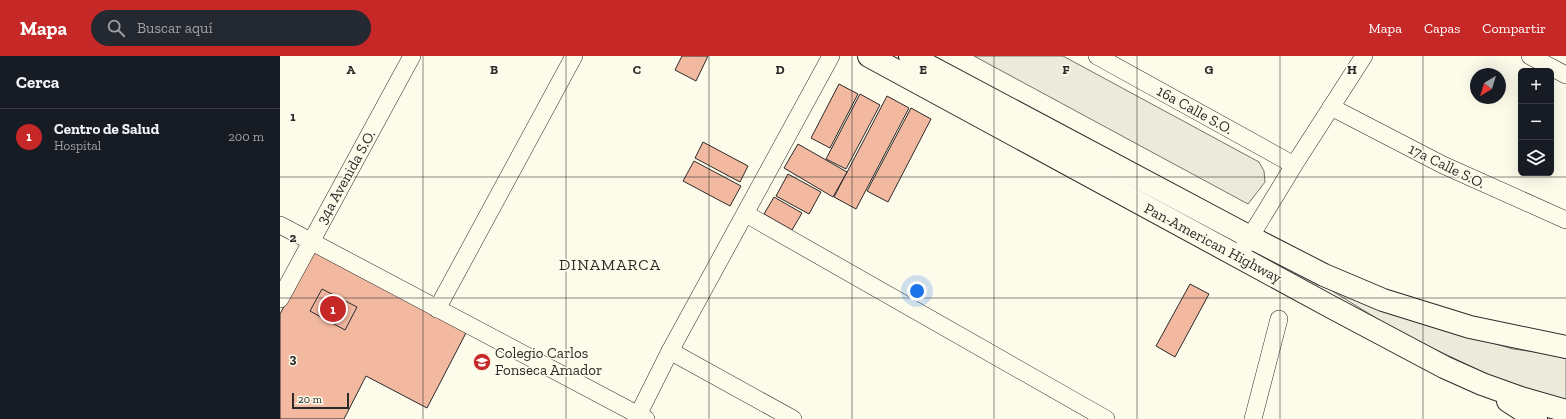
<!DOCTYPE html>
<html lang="es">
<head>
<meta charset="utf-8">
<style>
	body { margin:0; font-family:"Zilla Slab",serif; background:#242831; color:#f1f3f6 }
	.controls { position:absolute; right:12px; top:12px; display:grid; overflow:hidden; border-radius:6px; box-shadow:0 4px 16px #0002 }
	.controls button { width:36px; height:36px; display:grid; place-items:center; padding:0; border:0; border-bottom:1px solid #363941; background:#171b24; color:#f1f3f6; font:20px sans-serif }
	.compass { position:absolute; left:1190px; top:12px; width:36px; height:36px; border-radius:50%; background:#171b24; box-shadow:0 4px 16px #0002; rotate:218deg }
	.scale { position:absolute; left:12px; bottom:10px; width:57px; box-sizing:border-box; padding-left:4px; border:2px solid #2b2b2b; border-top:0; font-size:11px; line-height:14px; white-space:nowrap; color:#2b2b2b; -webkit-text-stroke:3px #fdfbea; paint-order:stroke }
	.you { position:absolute; left:637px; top:235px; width:14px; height:14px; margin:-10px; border:3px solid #fff; border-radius:50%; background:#1a73e8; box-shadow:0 0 0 6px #1a73e833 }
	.badge { display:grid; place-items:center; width:26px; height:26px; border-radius:50%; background:#c62828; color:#fff; font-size:13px; font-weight:700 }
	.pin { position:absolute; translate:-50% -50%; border:2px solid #fff; box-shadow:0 1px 4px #0006 }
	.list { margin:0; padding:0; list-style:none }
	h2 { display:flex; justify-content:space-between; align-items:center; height:52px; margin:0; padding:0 16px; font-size:17px }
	h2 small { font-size:13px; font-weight:400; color:#9ea1a6 }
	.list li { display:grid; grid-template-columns:26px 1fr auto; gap:12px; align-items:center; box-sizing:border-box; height:56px; padding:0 16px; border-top:1px solid #363941 }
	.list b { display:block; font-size:15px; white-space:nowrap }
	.list p { margin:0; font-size:13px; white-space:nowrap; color:#9ea1a6 }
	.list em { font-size:13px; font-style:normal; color:#9ea1a6 }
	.icon { flex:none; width:22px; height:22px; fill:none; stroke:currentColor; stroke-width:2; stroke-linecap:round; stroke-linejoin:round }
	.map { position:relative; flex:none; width:1286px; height:363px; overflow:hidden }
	header { display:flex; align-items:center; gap:24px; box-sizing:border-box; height:56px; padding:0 20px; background:#c62828; color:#fff }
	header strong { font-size:19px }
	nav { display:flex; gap:22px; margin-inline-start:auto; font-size:14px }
	.search { width:280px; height:36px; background:#242831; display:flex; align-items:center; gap:10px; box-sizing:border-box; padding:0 14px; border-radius:22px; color:#9ea1a6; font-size:15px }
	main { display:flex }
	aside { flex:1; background:#171b24 }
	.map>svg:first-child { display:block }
	.green { fill:#ecebdb; stroke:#74746e }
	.building { fill:#f2b8a0; stroke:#2b2b2b }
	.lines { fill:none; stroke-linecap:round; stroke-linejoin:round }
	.street-casing { stroke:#2b2b2b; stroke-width:18 }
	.highway-casing { stroke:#2b2b2b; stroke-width:24 }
	.street { stroke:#fdfbea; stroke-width:17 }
	.highway { stroke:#fdfbea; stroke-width:22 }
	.grid { fill:none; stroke:#2b2b2b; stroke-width:1; stroke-opacity:0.55 }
	.labels { text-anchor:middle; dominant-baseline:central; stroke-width:3; stroke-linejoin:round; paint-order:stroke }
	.street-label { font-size:15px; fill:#2b2b2b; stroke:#fdfbea }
	.poi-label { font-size:15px; fill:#2b2b2b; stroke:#fdfbea; text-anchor:start }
	.neighbourhood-label { font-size:16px; letter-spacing:1px; fill:#2b2b2b; stroke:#fdfbea }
	.grid-label { font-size:13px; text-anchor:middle; font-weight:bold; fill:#2b2b2b; stroke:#fdfbea; stroke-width:3; stroke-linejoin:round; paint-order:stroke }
</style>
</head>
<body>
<header>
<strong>Mapa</strong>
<div class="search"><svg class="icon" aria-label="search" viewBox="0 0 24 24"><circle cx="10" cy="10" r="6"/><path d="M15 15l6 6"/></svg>Buscar aquí</div>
<nav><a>Mapa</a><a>Capas</a><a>Compartir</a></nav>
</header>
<main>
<aside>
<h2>Cerca<small></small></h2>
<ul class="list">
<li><span class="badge">1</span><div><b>Centro de Salud</b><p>Hospital</p></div><em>200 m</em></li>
</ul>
</aside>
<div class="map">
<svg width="1286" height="363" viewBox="0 0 1286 363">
	<rect width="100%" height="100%" fill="#fdfbea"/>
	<g class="green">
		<path d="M694,0H783L979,106L984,115L985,126L968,148Z"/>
		<path d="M1049,233L1163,272L1233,293L1286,300V345L1215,322L1117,275Z"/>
	</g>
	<g class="building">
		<path d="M402,0H428L416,25L395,14Z"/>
		<path d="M559,28L578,38L550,92L531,82Z"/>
		<path d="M580,38L600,49L566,113L546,103Z"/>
		<path d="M607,40L629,52L576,153L554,141Z"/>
		<path d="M631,52L651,63L608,146L587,135Z"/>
		<path d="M423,86L468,110L460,126L415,102Z"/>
		<path d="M518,88L567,116L553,141L504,112Z"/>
		<path d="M414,105L461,130L450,150L403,125Z"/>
		<path d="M508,118L541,136L529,158L496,140Z"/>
		<path d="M494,141L522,157L512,174L484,158Z"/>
		<path d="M34,193L187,275L147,352L86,320L64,363H0V258Z"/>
		<path d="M910,228L929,238L895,301L876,290Z"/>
		<path d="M42,233L77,251L65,274L30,255Z"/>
	</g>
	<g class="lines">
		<defs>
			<g id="street">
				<path d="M817,0L1014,109"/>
				<path d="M1250,0L1286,19"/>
				<path d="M1051,51L1163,109L1286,164"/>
				<path d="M466,158L826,363"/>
				<path d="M0,169L366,363"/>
				<path d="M964,191L1014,109L1084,0"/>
				<path d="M0,243L132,0"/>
				<path d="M157,253L294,0"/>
				<path d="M390,295L513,363"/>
				<path d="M356,363L390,295L551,0"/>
				<path d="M973,363L999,263"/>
			</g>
			<g id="highway">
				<path d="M589,0L1053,252L1164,311L1202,328L1241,342L1286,355"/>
				<path d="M630,0L970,181L1044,219L1103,244L1190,271L1286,291"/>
				<path d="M1228,345L1256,363"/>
			</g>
		</defs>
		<use href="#street" class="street-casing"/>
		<use href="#highway" class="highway-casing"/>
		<use href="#street" class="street"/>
		<use href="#highway" class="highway"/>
	</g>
	<path class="grid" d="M143,0V363M286,0V363M429,0V363M572,0V363M714,0V363M857,0V363M1000,0V363M1143,0V363M0,121H1286M0,242H1286"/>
	<defs>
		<symbol id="school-disc" viewBox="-11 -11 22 22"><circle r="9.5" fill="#c62828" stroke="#fdfbea"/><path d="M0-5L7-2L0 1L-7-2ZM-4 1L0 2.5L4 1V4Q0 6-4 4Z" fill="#fff"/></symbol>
	</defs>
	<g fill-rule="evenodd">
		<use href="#school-disc" x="192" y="296" width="20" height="20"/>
	</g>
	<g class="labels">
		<g class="street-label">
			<text transform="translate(915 54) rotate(29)">16a Calle S.O.</text>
			<text transform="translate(1167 110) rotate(26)">17a Calle S.O.</text>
			<text transform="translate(66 121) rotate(-61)">34a Avenida S.O.</text>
			<text transform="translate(933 187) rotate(28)">Pan-American Highway</text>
		</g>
		<g class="poi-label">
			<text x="215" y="297">Colegio Carlos<tspan x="215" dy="17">Fonseca Amador</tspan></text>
		</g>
		<g class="neighbourhood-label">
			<text x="330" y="208">DINAMARCA</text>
		</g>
	</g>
	<g class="grid-label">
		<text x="71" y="18">A</text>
		<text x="214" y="18">B</text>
		<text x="357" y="18">C</text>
		<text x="500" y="18">D</text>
		<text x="643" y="18">E</text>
		<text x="786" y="18">F</text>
		<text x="929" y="18">G</text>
		<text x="1072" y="18">H</text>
		<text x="13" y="65">1</text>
		<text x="13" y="186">2</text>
		<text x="13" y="307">3</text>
	</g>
</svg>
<div class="controls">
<button>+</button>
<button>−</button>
<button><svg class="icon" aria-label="layers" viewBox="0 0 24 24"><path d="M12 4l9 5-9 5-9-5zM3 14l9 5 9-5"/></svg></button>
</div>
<svg class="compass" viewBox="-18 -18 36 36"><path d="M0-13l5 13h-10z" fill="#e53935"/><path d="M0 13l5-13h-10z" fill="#9ea1a6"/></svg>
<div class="scale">20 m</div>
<div class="you"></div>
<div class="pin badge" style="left:53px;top:253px">1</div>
</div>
</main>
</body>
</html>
